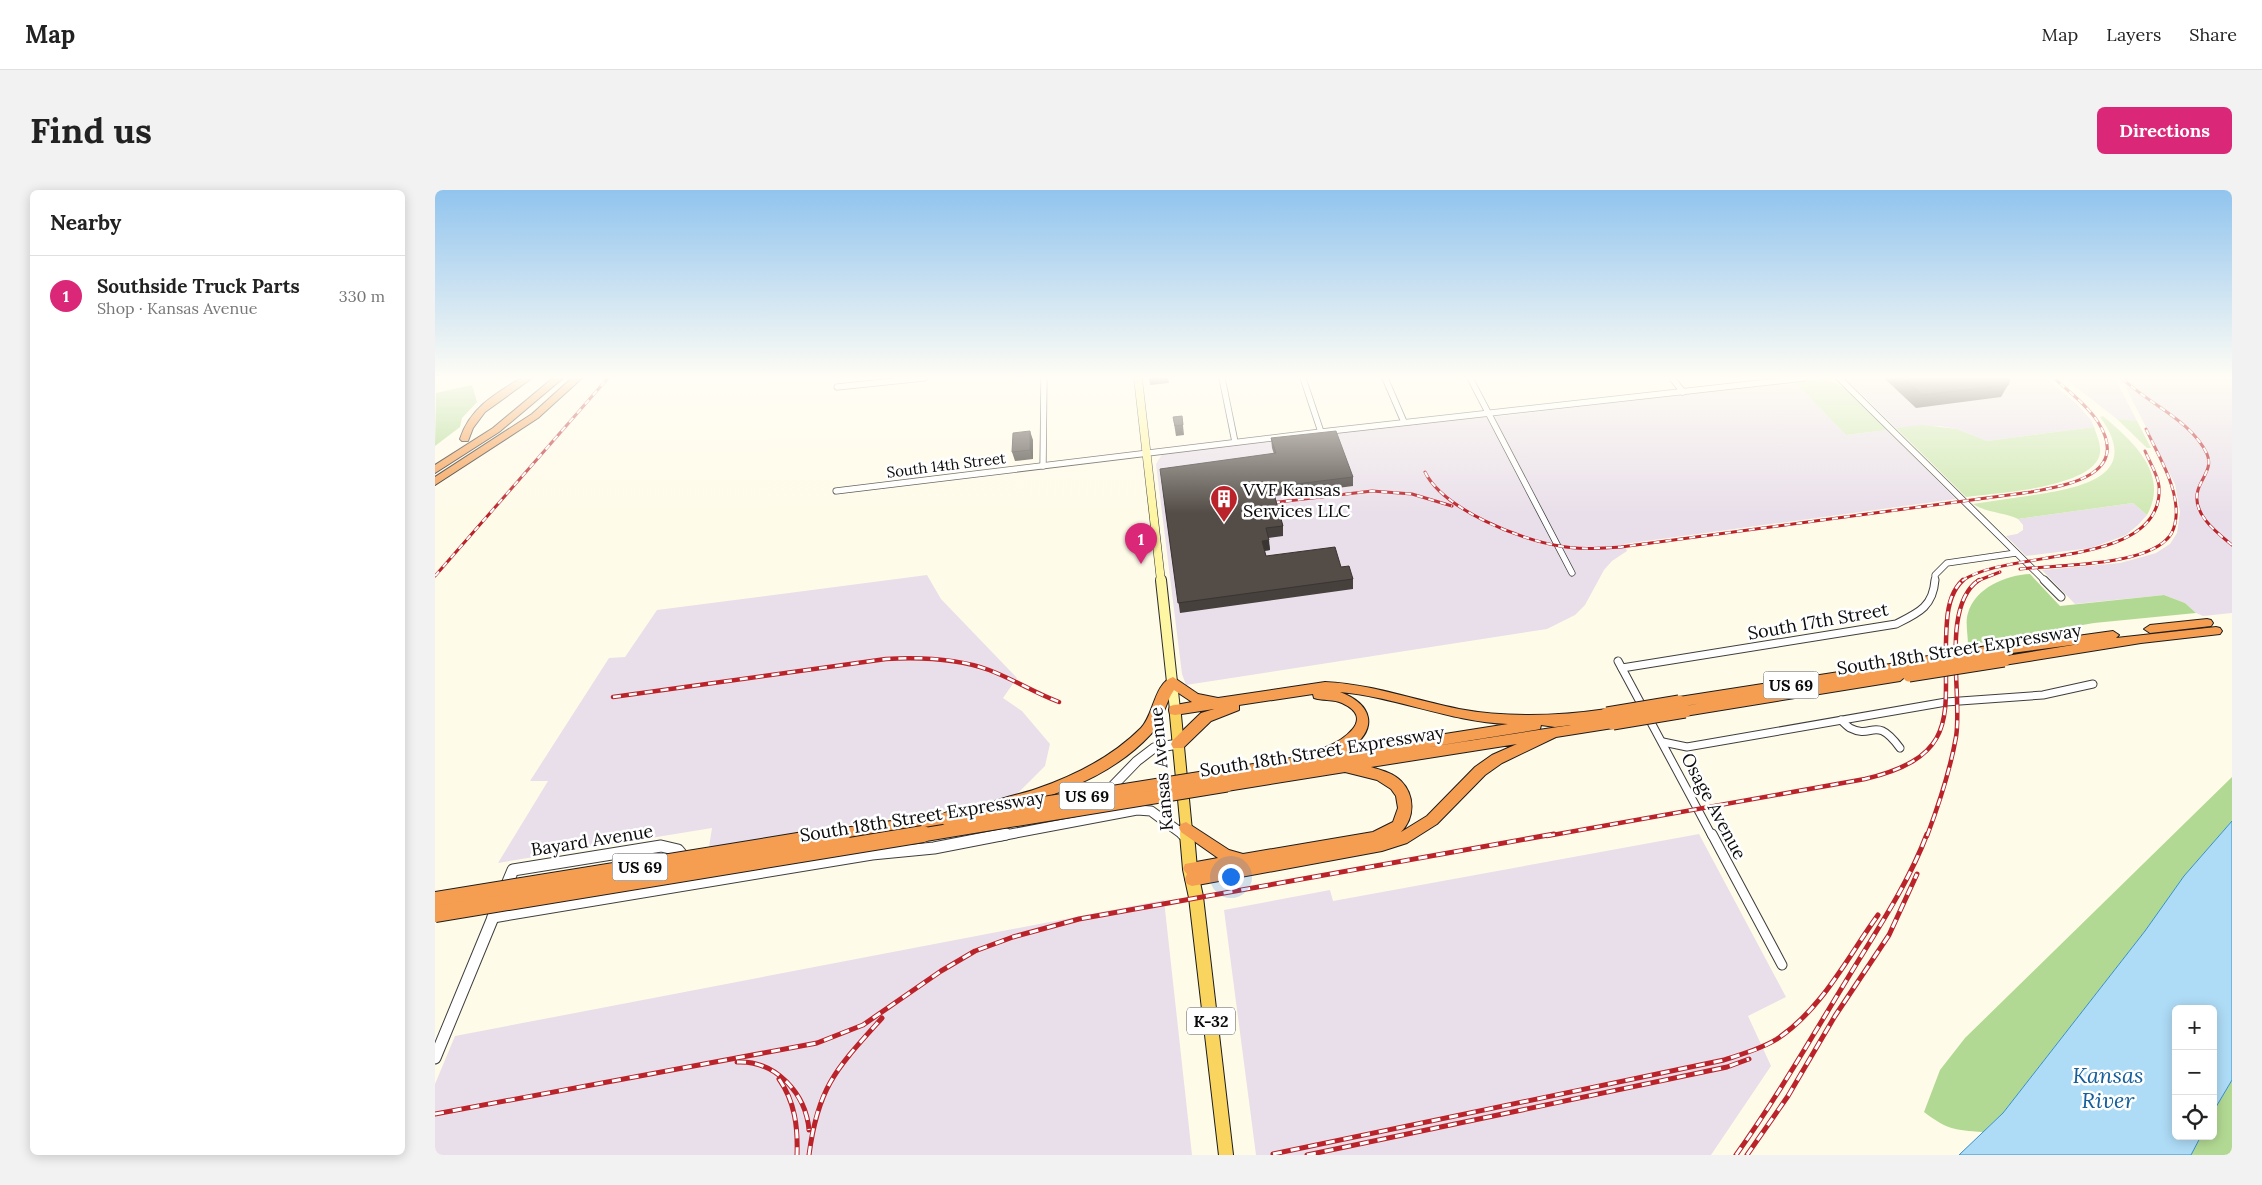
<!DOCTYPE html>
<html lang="en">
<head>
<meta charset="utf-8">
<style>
	body { margin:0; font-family:Lora,serif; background:#f2f2f2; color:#222 }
	.controls { position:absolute; right:15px; bottom:15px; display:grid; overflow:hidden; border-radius:8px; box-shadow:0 2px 12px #0003 }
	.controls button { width:45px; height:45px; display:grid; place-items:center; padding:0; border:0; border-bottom:1px solid #e0e0e0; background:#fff; color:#222; font:25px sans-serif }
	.you { position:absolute; left:795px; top:686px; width:18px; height:18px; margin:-12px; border:4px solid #fff; border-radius:50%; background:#1a73e8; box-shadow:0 0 0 8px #1a73e833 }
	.badge { display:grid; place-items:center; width:32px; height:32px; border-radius:50%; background:#db2777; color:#fff; font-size:16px; font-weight:700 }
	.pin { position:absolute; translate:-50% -41px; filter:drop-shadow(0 1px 2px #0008) }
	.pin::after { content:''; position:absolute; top:26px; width:18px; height:15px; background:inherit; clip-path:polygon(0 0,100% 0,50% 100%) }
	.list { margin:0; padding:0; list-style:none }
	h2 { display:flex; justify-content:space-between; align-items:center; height:65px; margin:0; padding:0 20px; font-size:21px }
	h2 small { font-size:16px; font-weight:400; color:#767676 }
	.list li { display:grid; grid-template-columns:32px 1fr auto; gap:15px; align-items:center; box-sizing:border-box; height:80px; padding:0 20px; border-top:1px solid #e0e0e0 }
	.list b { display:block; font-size:19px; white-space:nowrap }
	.list p { margin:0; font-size:16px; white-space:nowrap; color:#767676 }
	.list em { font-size:16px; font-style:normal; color:#767676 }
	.icon { flex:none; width:28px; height:28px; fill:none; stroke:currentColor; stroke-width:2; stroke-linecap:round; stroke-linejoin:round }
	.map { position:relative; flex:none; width:1797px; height:965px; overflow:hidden; border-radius:8px }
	header { display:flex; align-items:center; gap:30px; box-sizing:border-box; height:70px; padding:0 25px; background:#fff; border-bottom:1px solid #e0e0e0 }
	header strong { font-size:24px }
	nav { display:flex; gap:28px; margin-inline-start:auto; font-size:18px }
	.intro { display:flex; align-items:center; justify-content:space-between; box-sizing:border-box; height:120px; padding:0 30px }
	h1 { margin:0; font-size:35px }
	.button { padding:12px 22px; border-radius:8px; background:#db2777; color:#fff; font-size:18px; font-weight:700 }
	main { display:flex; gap:30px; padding:0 30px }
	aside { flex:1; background:#fff; border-radius:8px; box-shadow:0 2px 12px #0003 }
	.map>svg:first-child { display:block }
	.industrial { fill:#e9dfea }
	.green { fill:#cfe8b3 }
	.forest { fill:#b2d993 }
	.water { fill:#aedbf6; stroke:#358fcd }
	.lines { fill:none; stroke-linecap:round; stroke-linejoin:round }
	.minor-far2-casing { stroke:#3e3e3e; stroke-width:7 }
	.minor-far1-casing { stroke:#3e3e3e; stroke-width:9 }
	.minor-casing { stroke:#3e3e3e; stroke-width:11 }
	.tertiary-far1-casing { stroke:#3e3e3e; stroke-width:11 }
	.tertiary-casing { stroke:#3e3e3e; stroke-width:13 }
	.secondary-far1-casing { stroke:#2d2d2d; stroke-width:9 }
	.secondary-casing { stroke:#2d2d2d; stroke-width:12 }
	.primary-far1-casing { stroke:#1c1c1c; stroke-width:13 }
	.primary-casing { stroke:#1c1c1c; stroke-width:16 }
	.motorway-casing { stroke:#1c1c1c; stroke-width:2 }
	.minor-far2 { stroke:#fff; stroke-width:5.5 }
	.minor-far1 { stroke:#fff; stroke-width:7 }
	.minor { stroke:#fff; stroke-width:9 }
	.tertiary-far1 { stroke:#fff; stroke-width:9 }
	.tertiary { stroke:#fff; stroke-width:11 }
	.secondary-far1 { stroke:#fff6a4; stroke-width:8 }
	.secondary { stroke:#fff6a4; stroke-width:10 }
	.primary-far1 { stroke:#f9d55f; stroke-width:11 }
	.primary { stroke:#f9d55f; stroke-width:14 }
	.motorway { fill:#f59d51; fill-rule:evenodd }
	.rail-far2-casing { stroke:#ba232a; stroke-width:3 }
	.rail-far1-casing { stroke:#ba232a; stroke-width:4.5 }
	.rail-casing { stroke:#ba232a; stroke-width:5 }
	.rail-far2 { stroke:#fff; stroke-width:2; stroke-dasharray:6; stroke-linecap:butt }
	.rail-far1 { stroke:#fff; stroke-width:2.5; stroke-dasharray:8; stroke-linecap:butt }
	.rail { stroke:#fff; stroke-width:3; stroke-dasharray:9; stroke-linecap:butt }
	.motorway-bridge-far1-casing { stroke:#1c1c1c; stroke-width:15; stroke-linecap:butt }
	.motorway-bridge-casing { stroke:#1c1c1c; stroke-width:18; stroke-linecap:butt }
	.motorway-bridge-far1 { stroke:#f59d51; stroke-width:13 }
	.motorway-bridge { stroke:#f59d51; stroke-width:16 }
	.wall { fill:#47413d }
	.shaded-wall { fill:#3a3532 }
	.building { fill:#534c47; stroke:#3a3532 }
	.labels { text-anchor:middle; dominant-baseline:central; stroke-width:5; stroke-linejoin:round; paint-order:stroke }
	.far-street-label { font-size:15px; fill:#0b0b0b; stroke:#fff }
	.shield { fill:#fff; stroke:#545454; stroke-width:1 }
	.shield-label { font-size:16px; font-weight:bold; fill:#0b0b0b }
	.poi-label { font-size:18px; fill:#0b0b0b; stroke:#fff; text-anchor:start }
	.street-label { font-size:18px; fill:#0b0b0b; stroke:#fff }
	.near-water-label { font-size:22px; font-style:italic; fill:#15609c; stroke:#fff }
</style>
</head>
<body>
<header>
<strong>Map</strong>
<nav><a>Map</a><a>Layers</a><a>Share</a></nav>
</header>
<div class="intro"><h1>Find us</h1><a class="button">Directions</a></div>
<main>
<aside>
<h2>Nearby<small></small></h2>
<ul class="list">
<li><span class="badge">1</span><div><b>Southside Truck Parts</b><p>Shop · Kansas Avenue</p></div><em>330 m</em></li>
</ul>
</aside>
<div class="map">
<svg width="1797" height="965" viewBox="0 0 1797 965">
	<rect width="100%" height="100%" fill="#fffbe9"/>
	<g class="industrial">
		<path d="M1410,188H1611L1642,214L1656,230L1659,237L1552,251L1522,239L1504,236L1461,238Z"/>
		<path d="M1629,188H1680L1702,231L1682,229Z"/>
		<path d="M1686,188H1797V423L1768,426L1761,423L1750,413L1729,405L1640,414L1607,380L1685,373L1707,367L1721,363L1735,354L1742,343L1745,322L1740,294Z"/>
		<path d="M1360,192L1411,245L1452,240L1521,309L1189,354L1192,361L1177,371L1169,380L1150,415L1140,425L1112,439L751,495L747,484L721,274L727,264L1030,228L1066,226Z"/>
		<path d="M1698,313L1712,325L1703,335L1691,345L1656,358L1591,366L1571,346L1582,344L1588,340V335L1583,329Z"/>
		<path d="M492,385L506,409L582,488L568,508L587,521L615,554L610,576L582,604L540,615L274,657L277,638L63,673L113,591H95L174,468L190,467L222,420Z"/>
		<path d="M1264,644L1351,807L1313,826L1336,876L1276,965H821L789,720L895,700L898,711Z"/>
		<path d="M729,710L757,965H0V894L20,846Z"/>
	</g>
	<g class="green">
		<path d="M1388,189C1412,192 1435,224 1452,240L1411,245L1360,192Z"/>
		<path d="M1668,226C1697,251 1735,283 1712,325L1698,313L1583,329C1568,322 1552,323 1538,314C1558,311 1578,308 1599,305C1643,298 1709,287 1665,227Z"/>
		<path d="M1682,229L1702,231L1716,258H1712Z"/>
		<path d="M1488,235L1522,239L1552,251L1659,237C1662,246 1666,254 1665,263C1660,298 1560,303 1531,307L1461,238Z"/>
	</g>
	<g class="forest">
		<path d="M37,195L42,212L27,228L25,237L0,256L1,203Z"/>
		<path d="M1595,384L1625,416L1729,405L1750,413L1761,423L1659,433L1533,455C1533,445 1530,432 1533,423C1540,398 1571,385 1595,384Z"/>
		<path d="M1797,587V631L1749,686L1710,741L1568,923L1548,942C1519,940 1513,940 1489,922L1505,880L1530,848Z"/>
		<path d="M1797,890V965H1756L1766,946H1778V922Z"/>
	</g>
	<path class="water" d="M1797,631V890L1778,922V819H1741V946H1766L1756,965H1524L1568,923L1710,741L1749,686Z"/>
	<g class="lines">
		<defs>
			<g id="minor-far2">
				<path d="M787,188L800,252"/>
				<path d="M868,188L886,242"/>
				<path d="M950,188L969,232"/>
				<path d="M1035,188L1137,383"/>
				<path d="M1237,188L1248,202"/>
				<path d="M1404,188L1610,391"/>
				<path d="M402,197L489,188"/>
				<path d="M608,276L609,188"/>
				<path d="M401,301L886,242L1369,188"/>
				<path d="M1500,391V385L1512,373L1581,363"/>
			</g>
			<g id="minor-far1">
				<path d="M1609,390L1626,407"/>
				<path d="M1183,471L1277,646"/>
				<path d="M1187,478L1461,434C1483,423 1498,417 1500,390"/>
				<path d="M1406,530C1409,533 1412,536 1415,538C1438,550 1440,524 1465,558"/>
				<path d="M1228,552L1252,557L1511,512L1608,505L1658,494"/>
			</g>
			<path id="minor" d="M1277,644L1347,775"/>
			<g id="tertiary-far1">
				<path d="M671,603L702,571L719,558L743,554"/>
				<path d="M565,646L702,620L716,621L750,646"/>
			</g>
			<g id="tertiary">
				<path d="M748,644L752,647"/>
				<path d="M70,699L78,680L226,656L243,660L252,671"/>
				<path d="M58,727L437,664L499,658L571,644"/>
				<path d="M0,868L64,713"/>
			</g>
			<path id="secondary-far1" d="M703,188L726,391"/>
			<path id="secondary" d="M726,390L740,520"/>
			<path id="primary-far1" d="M740,520L752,646"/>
			<path id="primary" d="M752,644L755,679L761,707L791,965"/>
			<g id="motorway">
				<path d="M86,188H97L50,222L38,238L33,251H27L25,249C35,218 60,204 86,188Z"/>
				<path d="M118,188H128L64,242L0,283V275L58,238Z"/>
				<path d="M137,188H147L103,228L0,295V287L97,224Z"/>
				<path d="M1772,429L1776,430L1778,433L1776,436L1715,443L1709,439L1715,435Z"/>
				<path d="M1781,437L1785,438L1787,441L1785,444L1706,453L1569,475L1563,470L1565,467L1644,454L1562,465L1556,461L1562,457L1678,441L1684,445L1681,448Z"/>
				<path d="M1468,472L1474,477L1472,480L1467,482L1471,486L1465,491L1250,526L1245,525L1244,521L1245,517L1267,513L1244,517L1239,515L1238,512L1239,509L1244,507Z"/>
				<path d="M738,487L763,504L783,508L890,492C936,494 979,510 1024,519C1073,528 1124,526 1172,519L1177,520L1178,524L1173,529H1183L1185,533L1183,537L1178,538L1121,547L1067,573L1050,585L1002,634L972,653L947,661L757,696L752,694L750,689L752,684L748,679L750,674L783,668L746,642L744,638L746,634L751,632L794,660L808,664L938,642L958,632L963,618L961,606L956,599L942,590L910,582L792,601L787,599L785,595L787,591L792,589L788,588L786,584L788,580L793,578L888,563L889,558C907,551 942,529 907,513C898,509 889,511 879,508L878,504L804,515V520L776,531L748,558H738L736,554L738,550L766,523L779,519L740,525L735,524L734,520L735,516L757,512L739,500C730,513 728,531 716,544C684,579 638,599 593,613C584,616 570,623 560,619L558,615L560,611C573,606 587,604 601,599C639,586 677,567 706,538C719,525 719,493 738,487ZM905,502C962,507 1015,532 1073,534L915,559C944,538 937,514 905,502ZM1106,535L1120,537L1136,535L988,558L1100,540L1105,539ZM1082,554L1057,565L1040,577L992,626L966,642C980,628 980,605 966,591C958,583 946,580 936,577Z"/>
				<path d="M521,619L526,621L528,625L526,629L512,635L409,650L404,648L402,644L404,640L409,638L510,623Z"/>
			</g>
		</defs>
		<use href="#minor-far2" class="minor-far2-casing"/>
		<use href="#minor-far1" class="minor-far1-casing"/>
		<use href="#minor" class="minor-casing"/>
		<use href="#tertiary-far1" class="tertiary-far1-casing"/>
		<use href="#tertiary" class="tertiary-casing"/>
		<use href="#secondary-far1" class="secondary-far1-casing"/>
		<use href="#secondary" class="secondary-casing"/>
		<use href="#primary-far1" class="primary-far1-casing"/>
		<use href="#primary" class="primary-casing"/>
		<use href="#motorway" class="motorway-casing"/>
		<use href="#minor-far2" class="minor-far2"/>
		<use href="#minor-far1" class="minor-far1"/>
		<use href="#minor" class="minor"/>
		<use href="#tertiary-far1" class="tertiary-far1"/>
		<use href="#tertiary" class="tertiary"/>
		<use href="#secondary-far1" class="secondary-far1"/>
		<use href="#secondary" class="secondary"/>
		<use href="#primary-far1" class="primary-far1"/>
		<use href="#primary" class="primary"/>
		<use href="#motorway" class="motorway"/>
		<defs>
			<g id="rail-far2">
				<path d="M1687,188C1713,214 1756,230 1772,264C1778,278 1767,287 1763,300C1756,323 1781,342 1797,355"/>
				<path d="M990,282C1008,319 1085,350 1125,356C1145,360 1166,358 1186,357L1596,302C1634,295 1696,284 1663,232C1652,215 1634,202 1619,188"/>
				<path d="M827,314L937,301L977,304L1017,316"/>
				<path d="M1585,379C1622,375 1707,376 1732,349C1740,342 1742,327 1741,317C1739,290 1722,263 1711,239"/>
				<path d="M0,386L173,188"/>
				<path d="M1527,391C1571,358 1730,379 1724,296C1723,285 1714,271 1710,261"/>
				<path d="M1542,391L1565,382"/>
			</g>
			<g id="rail-far1">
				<path d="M178,507L451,469C486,467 521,468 554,480C578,489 600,503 624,512"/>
				<path d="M1112,646L1430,589C1535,564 1505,515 1512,431C1513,416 1516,401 1528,390"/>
				<path d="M1492,646C1504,614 1515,581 1521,547C1528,506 1505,416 1544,390"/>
			</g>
			<g id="rail">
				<path d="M302,872C341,870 371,904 374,940"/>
				<path d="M344,889C360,912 363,937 362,965"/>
				<path d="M0,924L382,853L428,835L506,781L540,761L578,747L644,729L1119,644"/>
				<path d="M838,964L1289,870C1307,864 1326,859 1342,849C1387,819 1412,768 1443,725"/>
				<path d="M374,965C383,896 402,878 447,828"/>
				<path d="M872,965L1292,877L1314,869"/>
				<path d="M1301,965C1341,909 1375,850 1411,791C1439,744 1472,697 1492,644"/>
				<path d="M1312,965L1353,906L1400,826L1454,745L1482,684"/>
			</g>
		</defs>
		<use href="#rail-far2" class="rail-far2-casing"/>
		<use href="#rail-far1" class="rail-far1-casing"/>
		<use href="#rail" class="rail-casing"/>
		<use href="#rail-far2" class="rail-far2"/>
		<use href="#rail-far1" class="rail-far1"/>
		<use href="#rail" class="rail"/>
		<defs>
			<g id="motorway-bridge-far1">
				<path d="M1468,477L1562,461"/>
				<path d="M1474,485L1569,470"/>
				<path d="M1172,524L1244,512"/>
				<path d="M1178,533L1250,521"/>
				<path d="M512,629L793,584"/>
				<path d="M398,646L409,644"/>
				<path d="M481,646L792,595"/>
			</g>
			<g id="motorway-bridge">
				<path d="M0,710L406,644"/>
				<path d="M0,724L488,644"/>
			</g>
		</defs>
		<use href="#motorway-bridge-far1" class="motorway-bridge-far1-casing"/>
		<use href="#motorway-bridge" class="motorway-bridge-casing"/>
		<use href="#motorway-bridge-far1" class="motorway-bridge-far1"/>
		<use href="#motorway-bridge" class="motorway-bridge"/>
	</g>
	<g class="wall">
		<path d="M714,188H733L734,193L715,195Z"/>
		<path d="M1449,188H1572L1573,195L1566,207L1481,218Z"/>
		<path d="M747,226L749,245L741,246L738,227Z"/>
		<path d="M836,248L918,287V296L840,306L848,336V346L833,348L835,360L829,361L831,366L906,377L918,389V399L745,423L725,279L839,264L837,258Z"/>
		<path d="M598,250V269L580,271L577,262Z"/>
	</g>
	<g class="shaded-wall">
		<path d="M595,241L598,250V269L595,260Z"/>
		<path d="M834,350L835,360L828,361L827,351Z"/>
	</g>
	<g class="building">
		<path d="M1468,188H1572L1575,190L1573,195L1487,205Z"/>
		<path d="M747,226L748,235L740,236L738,227Z"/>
		<path d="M595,241V260L577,262L578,243Z"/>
		<path d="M901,241L918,287L837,297L848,336L831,338L834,350L827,351L831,366L900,357L906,377L914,376L918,389L743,413L725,279L841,263L836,248Z"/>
	</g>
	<linearGradient id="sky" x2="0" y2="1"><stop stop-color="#91c4ee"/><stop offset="0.58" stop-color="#fffdf5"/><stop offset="1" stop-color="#fffdf5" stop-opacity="0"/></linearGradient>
	<rect width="1797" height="323" fill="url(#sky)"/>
	<defs>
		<symbol id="building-pin" viewBox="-11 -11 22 30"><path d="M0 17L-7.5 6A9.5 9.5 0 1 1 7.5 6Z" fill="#ba232a" stroke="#fff"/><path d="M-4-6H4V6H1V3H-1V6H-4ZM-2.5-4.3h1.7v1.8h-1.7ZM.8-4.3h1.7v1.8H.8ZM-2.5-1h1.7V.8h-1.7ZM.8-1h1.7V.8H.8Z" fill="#fff"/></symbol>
	</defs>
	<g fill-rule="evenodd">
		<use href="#building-pin" x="773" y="293" width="32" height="43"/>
	</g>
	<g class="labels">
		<g class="far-street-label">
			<text transform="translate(511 275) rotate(-7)">South 14th Street</text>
		</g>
		<g class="shield">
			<rect x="1328.5" y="481.5" width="55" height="27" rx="4"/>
			<rect x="624.5" y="592.5" width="55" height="27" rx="4"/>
			<rect x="177.5" y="663.5" width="55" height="27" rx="4"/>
			<rect x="752" y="817.5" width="48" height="27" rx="4"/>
		</g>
		<g class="shield-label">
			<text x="1356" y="495">US 69</text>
			<text x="652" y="606">US 69</text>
			<text x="205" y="677">US 69</text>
			<text x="776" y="831">K-32</text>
		</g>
		<g class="poi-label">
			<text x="808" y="299">VVF Kansas<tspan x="808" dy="21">Services LLC</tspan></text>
		</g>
		<g class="street-label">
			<text transform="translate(1383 431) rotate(-10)">South 17th Street</text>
			<text transform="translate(1524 459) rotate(-9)">South 18th Street Expressway</text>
			<text transform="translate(887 561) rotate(-9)">South 18th Street Expressway</text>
			<text transform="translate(726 579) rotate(-95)">Kansas Avenue</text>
			<text transform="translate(1279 616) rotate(62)">Osage Avenue</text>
			<text transform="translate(487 626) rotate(-9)">South 18th Street Expressway</text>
			<text transform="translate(157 650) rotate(-9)">Bayard Avenue</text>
		</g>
		<g class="near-water-label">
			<text x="1673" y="885">Kansas<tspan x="1673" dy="25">River</tspan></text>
		</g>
	</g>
</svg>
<div class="controls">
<button>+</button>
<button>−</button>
<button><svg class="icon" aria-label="locate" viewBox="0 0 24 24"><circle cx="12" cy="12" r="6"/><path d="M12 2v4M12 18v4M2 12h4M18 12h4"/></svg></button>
</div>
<div class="you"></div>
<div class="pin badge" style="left:706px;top:374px">1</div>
</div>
</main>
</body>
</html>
